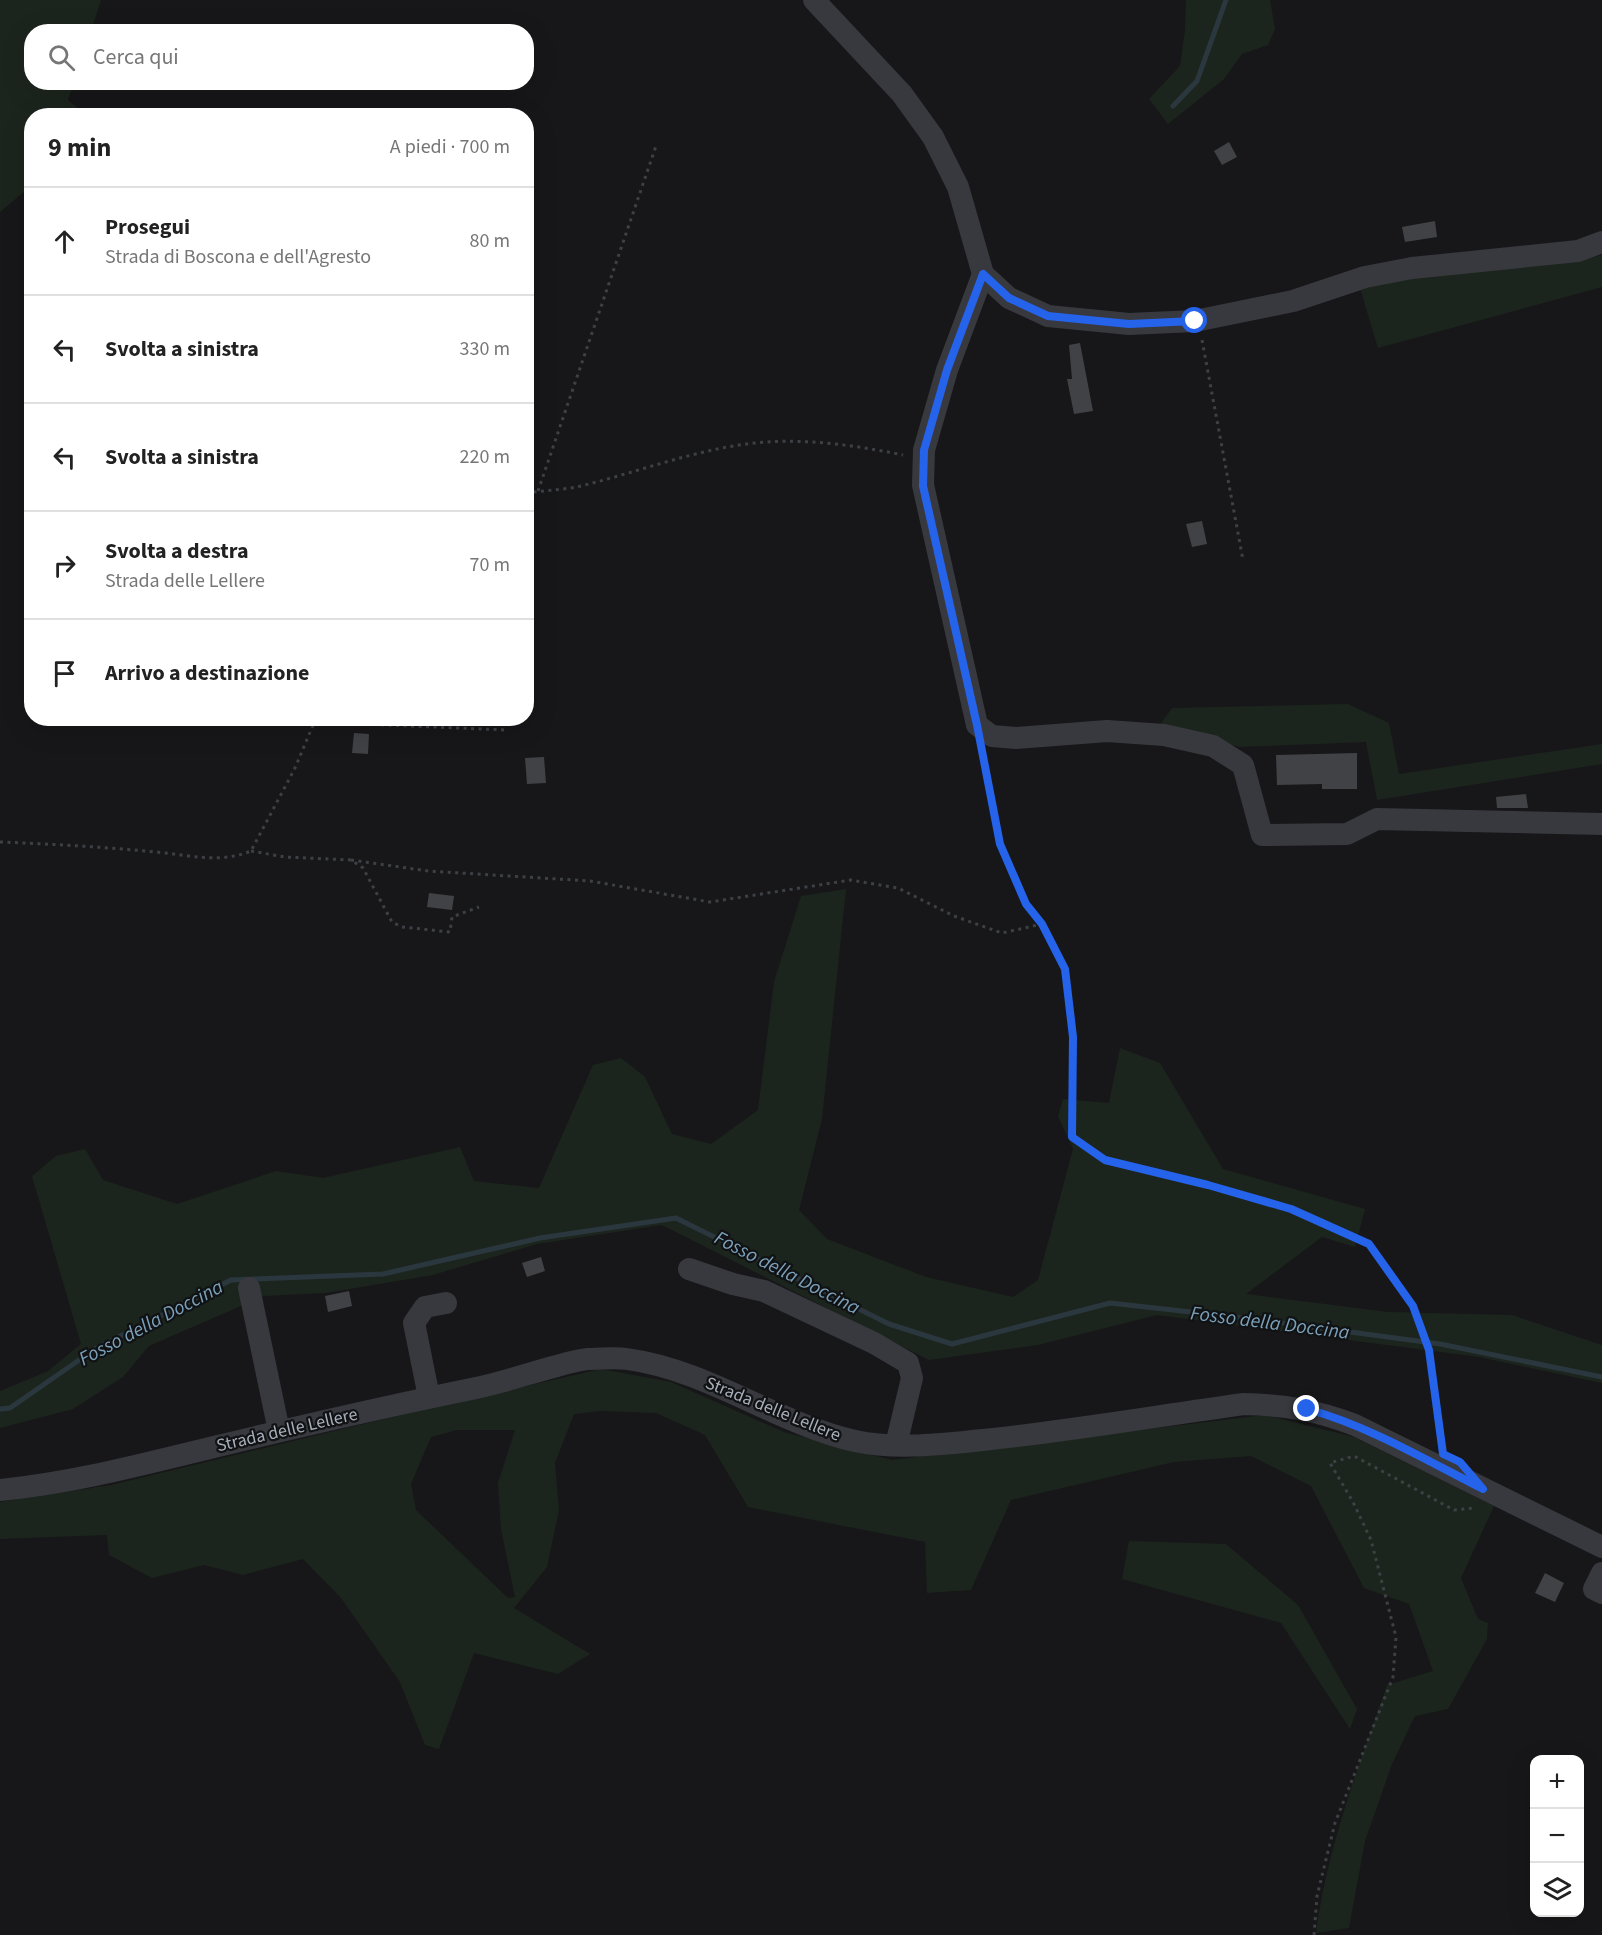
<!DOCTYPE html>
<html lang="it">
<head>
<meta charset="utf-8">
<style>
	body { margin:0; font-family:"Source Sans 3",sans-serif; background:#f2f2f2; color:#222 }
	.controls { position:absolute; right:18px; bottom:18px; display:grid; overflow:hidden; border-radius:12px; box-shadow:0 6px 24px #0002 }
	.controls button { width:54px; height:54px; display:grid; place-items:center; padding:0; border:0; border-bottom:2px solid #e0e0e0; background:#fff; color:#222; font:30px sans-serif }
	.stop { position:absolute; width:18px; height:18px; margin:-14px; border:4px solid #2563eb; border-radius:50%; background:#fff }
	.stop.end { background:#2563eb; border-color:#fff; box-shadow:0 2px 6px #0008 }
	.list { margin:0; padding:0; list-style:none }
	h2 { display:flex; justify-content:space-between; align-items:center; height:78px; margin:0; padding:0 24px; font-size:26px }
	h2 small { font-size:20px; font-weight:400; color:#767676 }
	.list li { display:grid; grid-template-columns:39px 1fr auto; gap:18px; align-items:center; box-sizing:border-box; height:108px; padding:0 24px; border-top:2px solid #e0e0e0 }
	.list b { display:block; font-size:22px; white-space:nowrap }
	.list p { margin:0; font-size:20px; white-space:nowrap; color:#767676 }
	.list em { font-size:20px; font-style:normal; color:#767676 }
	.icon { flex:none; width:33px; height:33px; fill:none; stroke:currentColor; stroke-width:2; stroke-linecap:round; stroke-linejoin:round }
	.map { position:relative; flex:none; width:1602px; height:1935px; overflow:hidden }
	.search { position:absolute; background:#fff; box-shadow:0 6px 24px #0002; left:24px; top:24px; width:510px; height:66px; display:flex; align-items:center; gap:15px; box-sizing:border-box; padding:0 21px; border-radius:24px; color:#767676; font-size:22px }
	.panel { position:absolute; background:#fff; box-shadow:0 6px 24px #0002; left:24px; top:108px; width:510px; height:618px; border-radius:24px }
	.map>svg:first-child { display:block }
	.green { fill:#1c251d; fill-rule:evenodd }
	.lines { fill:none; stroke-linecap:round; stroke-linejoin:round }
	.stream { stroke:#2b373e; stroke-width:5 }
	.building { fill:#404246 }
	.path { stroke:#3d4045; stroke-width:3; stroke-dasharray:3 4.5; stroke-linecap:butt }
	.minor { stroke:#37393e; stroke-width:22 }
	.route { stroke:#2563eb; stroke-width:8 }
	.labels { text-anchor:middle; dominant-baseline:central; stroke-width:4.5; stroke-linejoin:round; paint-order:stroke }
	.street-label { font-size:18px; fill:#a7aeba; stroke:#111214 }
	.water-label { font-size:20px; font-style:italic; fill:#7ba0b9; stroke:#111214 }
</style>
</head>
<body>
<div class="map">
<svg width="1602" height="1935" viewBox="0 0 1602 1935">
	<rect width="100%" height="100%" fill="#171719"/>
	<g class="green">
		<path d="M0,0H101L91,31L32,32V82L74,83L68,100L86,115L32,116L31,186L0,212Z"/>
		<path d="M1186,0H1270L1275,29L1268,45L1242,54L1224,79L1168,124L1149,99L1180,66L1185,30Z"/>
		<path d="M1602,255V287L1378,348L1360,288L1420,275L1579,261Z"/>
		<path d="M1348,704L1389,723L1399,774L1602,744V764L1377,800L1366,742L1240,747L1159,726L1172,708Z"/>
		<path d="M846,889L822,1119L799,1210L827,1239L926,1277L1013,1297L1038,1280L1073,1149L1058,1116L1063,1099L1109,1103L1120,1048L1160,1063L1223,1169L1365,1209L1355,1247L1322,1237L1246,1294L1388,1312L1512,1315L1602,1345V1383L1479,1357L1157,1315L1038,1345L929,1360L662,1225L537,1244L433,1275L326,1293L264,1296L149,1346L123,1377L73,1409L0,1428V1391L48,1371L81,1344L32,1176L56,1156L85,1149L103,1180L177,1204L276,1171L323,1178L460,1147L474,1181L539,1188L593,1065L621,1058L645,1077L672,1134L711,1144L758,1110L774,982L801,896Z"/>
		<path d="M601,1369L671,1382L784,1432L892,1460L1265,1415L1354,1437L1494,1506L1461,1578L1478,1619L1488,1623L1487,1639L1448,1709L1415,1716L1392,1764L1365,1841L1349,1928L1316,1933C1327,1847 1359,1766 1387,1685L1433,1671L1409,1604L1364,1588L1311,1486L1251,1456L1174,1462L1011,1500L971,1590L927,1593L925,1542L748,1507L705,1435L656,1413L601,1411L574,1414L555,1463L559,1510L547,1567L514,1608L590,1654L558,1674L474,1653L439,1749L425,1745L400,1682L341,1598L303,1559L243,1575L204,1565L152,1578L109,1555L107,1535L0,1539V1502L111,1485L417,1411ZM457,1430H515L498,1483L501,1529L515,1597L508,1598L416,1510L411,1484L431,1437Z"/>
		<path d="M1129,1541L1226,1544L1298,1605L1357,1709L1350,1729L1281,1623L1122,1579Z"/>
	</g>
	<g class="lines">
		<g class="stream">
			<path d="M1173,106L1197,81L1226,0"/>
			<path d="M0,1409L10,1408L95,1349L231,1280L383,1274L540,1238L676,1218L889,1324L952,1344L1110,1303L1245,1318L1440,1344L1602,1377"/>
		</g>
	</g>
	<g class="building">
		<path d="M1229,142L1237,157L1222,165L1214,151Z"/>
		<path d="M1435,221L1437,237L1405,242L1402,227Z"/>
		<path d="M1080,343L1093,411L1074,414L1067,379H1072L1069,345Z"/>
		<path d="M1202,521L1207,544L1192,547L1186,524Z"/>
		<path d="M354,733L369,734L368,754L352,753Z"/>
		<path d="M1357,753V789H1322V784L1277,785L1276,755Z"/>
		<path d="M544,757L546,783L527,784L525,758Z"/>
		<path d="M1526,794L1528,808H1497L1496,797Z"/>
		<path d="M429,893L454,896L452,910L427,907Z"/>
		<path d="M541,1257L545,1271L527,1277L522,1263Z"/>
		<path d="M349,1291L352,1306L328,1312L325,1296Z"/>
		<path d="M1545,1573L1564,1583L1555,1602L1535,1593Z"/>
	</g>
	<g class="lines">
		<g class="path">
			<path d="M1202,340L1243,560"/>
			<path d="M538,491L656,146"/>
			<path d="M526,493C546,490 566,490 585,485C645,470 705,446 767,442C812,439 859,446 903,455"/>
			<path d="M322,718L337,723L507,730"/>
			<path d="M983,753L1000,844L1026,904L1042,924L1065,969L1073,1037L1072,1137L1105,1160L1208,1185L1291,1209L1369,1244L1413,1306L1429,1350L1442,1445"/>
			<path d="M0,842C52,844 104,847 156,852C189,855 219,864 251,851L295,768L316,718"/>
			<path d="M251,851L285,857L351,860L363,868L392,922L402,927L450,932L452,917L479,907"/>
			<path d="M351,860L428,871L590,881L710,902L851,880L898,888L954,916L1002,933L1042,924"/>
			<path d="M1314,1935L1317,1896L1335,1823L1393,1677L1396,1637L1371,1540L1353,1502L1330,1463L1354,1456L1454,1510L1475,1508"/>
		</g>
		<g class="minor">
			<path d="M814,0L902,94L933,137L958,187L983,274L1009,298L1048,316L1129,324L1195,321L1293,301L1365,277L1412,268L1578,251L1602,242"/>
			<path d="M983,274L947,370L924,450L923,485L977,725L992,736L1016,738L1107,731L1164,735L1213,746L1243,765L1262,835L1347,834L1377,819L1602,824"/>
			<path d="M689,1269L733,1284L764,1291L874,1343L908,1363L912,1378L896,1445"/>
			<path d="M249,1288L279,1431"/>
			<path d="M429,1397L414,1323L425,1307L446,1303"/>
			<path d="M0,1490C73,1483 143,1464 214,1447C301,1426 388,1406 476,1388C504,1382 530,1373 557,1366C567,1363 578,1360 588,1359C601,1359 614,1357 627,1359C708,1370 776,1423 855,1441C897,1450 942,1444 983,1440C1070,1431 1157,1416 1244,1404C1285,1405 1316,1410 1355,1425L1602,1547"/>
			<path d="M1602,1573L1594,1589L1602,1593"/>
		</g>
	</g>
	<g class="lines">
		<path class="route" d="M1195,321L1129,324L1048,316L1009,298L983,274L947,370L924,450L923,486L977,725L1000,844L1026,904L1042,924L1065,969L1073,1037L1072,1137L1105,1160L1208,1185L1291,1209L1369,1244L1413,1306L1429,1350L1443,1454L1460,1462L1483,1489C1426,1460 1369,1426 1307,1409"/>
	</g>
	<g class="labels">
		<g class="street-label">
			<text transform="translate(773 1409) rotate(22)">Strada delle Lellere</text>
			<text transform="translate(287 1430) rotate(-13)">Strada delle Lellere</text>
		</g>
		<g class="water-label">
			<text transform="translate(787 1273) rotate(27)">Fosso della Doccina</text>
			<text transform="translate(151 1323) rotate(-28)">Fosso della Doccina</text>
			<text transform="translate(1270 1323) rotate(7)">Fosso della Doccina</text>
		</g>
	</g>
</svg>
<div class="controls">
<button>+</button>
<button>−</button>
<button><svg class="icon" aria-label="layers" viewBox="0 0 24 24"><path d="M12 4l9 5-9 5-9-5zM3 14l9 5 9-5"/></svg></button>
</div>
<div class="stop" style="left:1195px;top:321px"></div>
<div class="stop end" style="left:1307px;top:1409px"></div>
<div class="search"><svg class="icon" aria-label="search" viewBox="0 0 24 24"><circle cx="10" cy="10" r="6"/><path d="M15 15l6 6"/></svg>Cerca qui</div>
<section class="panel">
<h2>9 min<small>A piedi · 700 m</small></h2>
<ul class="list">
<li><svg class="icon" aria-label="ahead" viewBox="0 0 24 24"><path d="M12 20V5M6 11l6-6 6 6"/></svg><div><b>Prosegui</b><p>Strada di Boscona e dell'Agresto</p></div><em>80 m</em></li>
<li><svg class="icon" aria-label="left" viewBox="0 0 24 24"><path d="M17 20v-9H6M10 6l-5 5 5 5"/></svg><div><b>Svolta a sinistra</b></div><em>330 m</em></li>
<li><svg class="icon" aria-label="left" viewBox="0 0 24 24"><path d="M17 20v-9H6M10 6l-5 5 5 5"/></svg><div><b>Svolta a sinistra</b></div><em>220 m</em></li>
<li><svg class="icon" aria-label="right" viewBox="0 0 24 24"><path d="M7 20v-9h11M14 6l5 5-5 5"/></svg><div><b>Svolta a destra</b><p>Strada delle Lellere</p></div><em>70 m</em></li>
<li><svg class="icon" aria-label="arrive" viewBox="0 0 24 24"><path d="M6 21V4h12l-3 4 3 4H6"/></svg><div><b>Arrivo a destinazione</b></div></li>
</ul>
</section>
</div>
</body>
</html>
